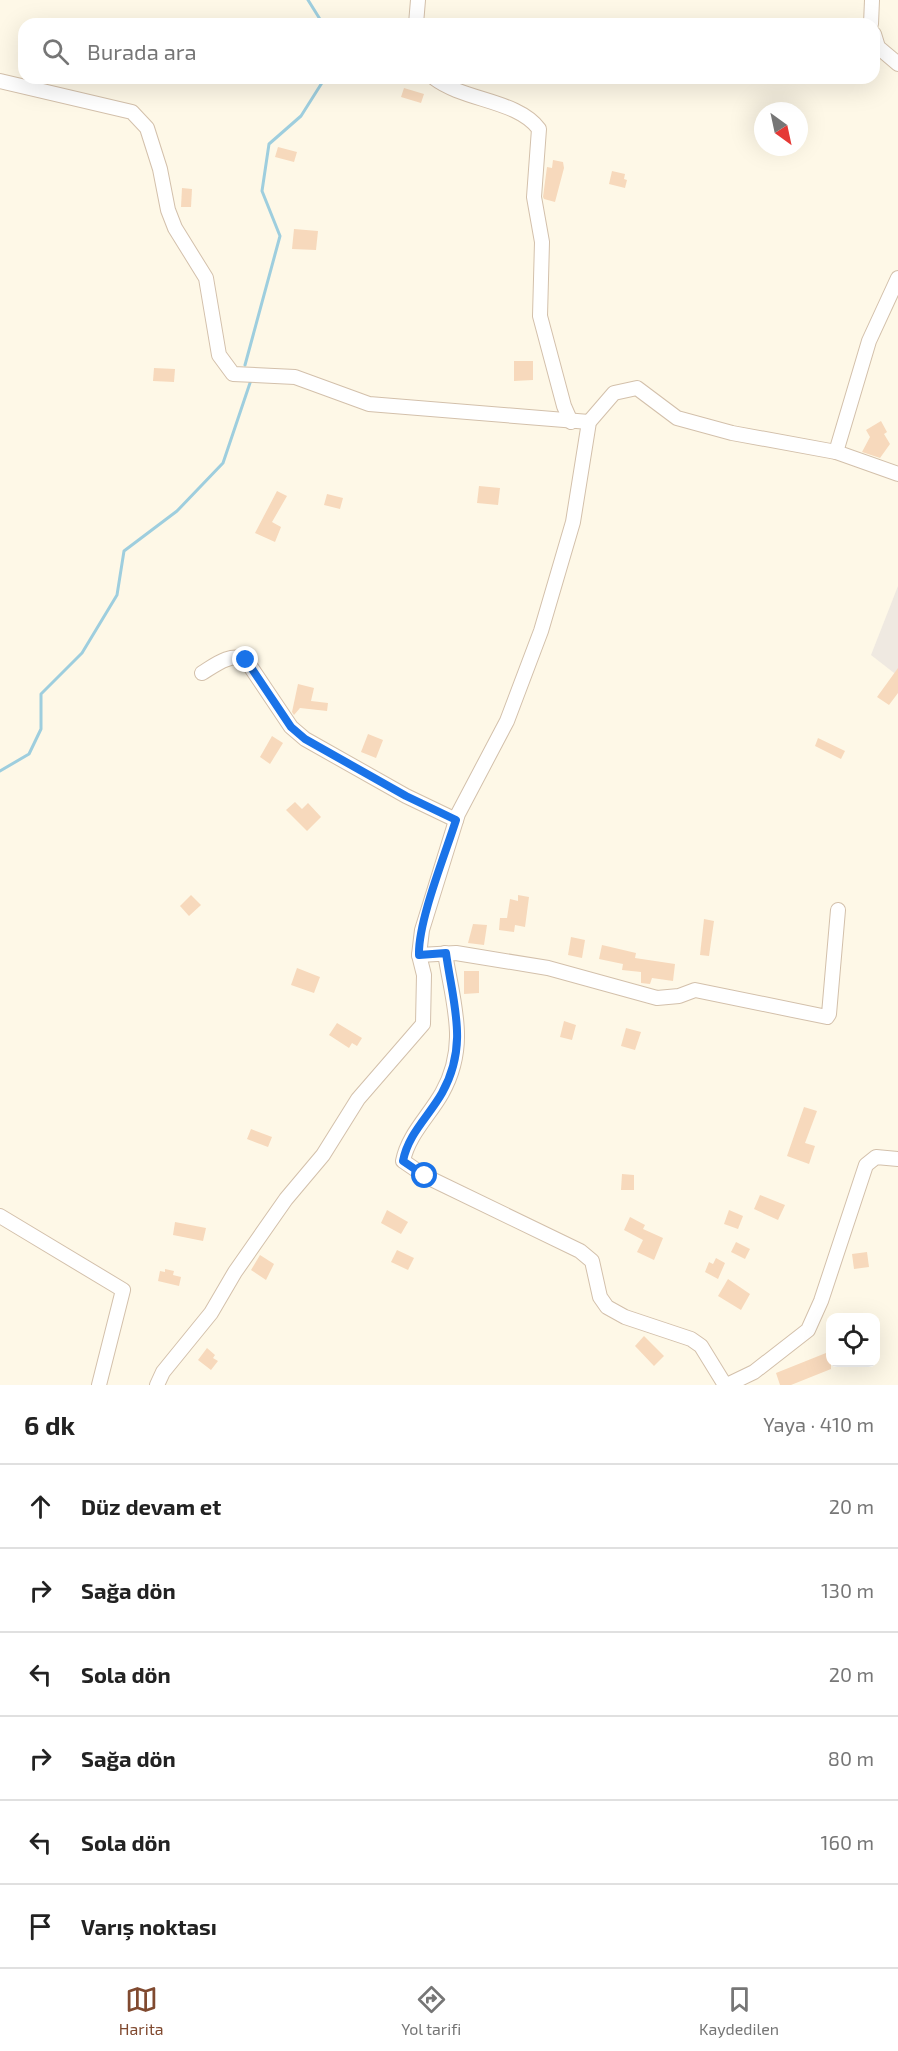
<!DOCTYPE html>
<html lang="tr">
<head>
<meta charset="utf-8">
<style>
	body { margin:0; font-family:"Exo 2",sans-serif; background:#f6f6f6; color:#222 }
	.controls { position:absolute; right:18px; bottom:18px; display:grid; overflow:hidden; border-radius:12px; box-shadow:0 6px 24px #0002 }
	.controls button { width:54px; height:54px; display:grid; place-items:center; padding:0; border:0; border-bottom:2px solid #e0e0e0; background:#fff; color:#222; font:30px sans-serif }
	.compass { position:absolute; left:754px; top:102px; width:54px; height:54px; border-radius:50%; background:#fff; box-shadow:0 6px 24px #0002; rotate:147deg }
	.stop { position:absolute; width:18px; height:18px; margin:-14px; border:4px solid #1a73e8; border-radius:50%; background:#fff }
	.stop.end { background:#1a73e8; border-color:#fff; box-shadow:0 2px 6px #0008 }
	.list { margin:0; padding:0; list-style:none }
	h2 { display:flex; justify-content:space-between; align-items:center; height:78px; margin:0; padding:0 24px; font-size:26px }
	h2 small { font-size:20px; font-weight:400; color:#767676 }
	.list li { display:grid; grid-template-columns:39px 1fr auto; gap:18px; align-items:center; box-sizing:border-box; height:84px; padding:0 24px; border-top:2px solid #e0e0e0 }
	.list b { display:block; font-size:22px; white-space:nowrap }
	.list em { font-size:20px; font-style:normal; color:#767676 }
	.icon { flex:none; width:33px; height:33px; fill:none; stroke:currentColor; stroke-width:2; stroke-linecap:round; stroke-linejoin:round }
	.map { position:relative; flex:none; width:898px; height:1385px; overflow:hidden }
	.search { position:absolute; background:#fff; box-shadow:0 6px 24px #0002; left:18px; right:18px; top:18px; height:66px; display:flex; align-items:center; gap:15px; box-sizing:border-box; padding:0 21px; border-radius:18px; color:#767676; font-size:22px }
	.sheet { height:582px; background:#fff }
	nav { display:flex; justify-content:space-around; align-items:center; box-sizing:border-box; height:84px; border-top:2px solid #e0e0e0; background:#fff; font-size:16px; color:#767676 }
	nav a { display:grid; justify-items:center; gap:3px }
	nav .on { color:#804a30 }
	.map>svg:first-child { display:block }
	.industrial { fill:#efe9e1 }
	.lines { fill:none; stroke-linecap:round; stroke-linejoin:round }
	.stream { stroke:#9ecede; stroke-width:3 }
	.building { fill:#f7d9bc }
	.minor-casing { stroke:#d3c0ab; stroke-width:16 }
	.minor { stroke:#fff; stroke-width:14 }
	.route { stroke:#1a73e8; stroke-width:8 }
</style>
</head>
<body>
<div class="map">
<svg width="898" height="1385" viewBox="0 0 898 1385">
	<rect width="100%" height="100%" fill="#fef8e7"/>
	<path class="industrial" d="M898,586V676L871,655Z"/>
	<g class="lines">
		<g class="stream">
			<path d="M308,0L323,24"/>
			<path d="M245,365L280,236L262,191L269,144L301,116L325,78"/>
			<path d="M0,771L29,754L41,729V694L82,653L117,595L124,551L177,511L223,463L251,380"/>
		</g>
	</g>
	<g class="building">
		<path d="M404,88L424,94L421,103L401,97Z"/>
		<path d="M278,147L297,152L294,162L275,157Z"/>
		<path d="M553,160L563,162L564,168L555,202L544,199L543,197L547,167L552,168Z"/>
		<path d="M612,171L625,174L624,179L627,180L625,188L609,184Z"/>
		<path d="M182,188L192,189L191,207H181Z"/>
		<path d="M294,229L318,231L316,250L292,249Z"/>
		<path d="M514,361H533V380L514,381Z"/>
		<path d="M154,368L175,369L174,382L153,381Z"/>
		<path d="M881,421L887,432L884,434L890,444L880,458L862,452L870,437L866,430Z"/>
		<path d="M479,486L500,488L498,505L477,503Z"/>
		<path d="M277,491L287,496L272,522L281,527L275,542L255,533Z"/>
		<path d="M327,494L343,498L340,509L324,505Z"/>
		<path d="M898,668V693L889,705L877,697Z"/>
		<path d="M298,684L314,688L311,701L328,703L327,711L300,708L294,715L292,712Z"/>
		<path d="M368,734L383,740L376,758L361,752Z"/>
		<path d="M272,736L283,743L270,764L260,757Z"/>
		<path d="M818,738L845,751L841,759L815,746Z"/>
		<path d="M295,802L302,809L308,803L321,817L307,831L286,810Z"/>
		<path d="M191,895L201,905L189,916L180,906Z"/>
		<path d="M518,895L529,897L525,927L515,925L514,932L499,930L500,918H507L510,899L518,901Z"/>
		<path d="M704,919L714,921L709,956L700,955Z"/>
		<path d="M473,924L487,925L484,945L468,943Z"/>
		<path d="M571,937L585,940L582,958L568,955Z"/>
		<path d="M602,945L636,953L635,958L675,964L673,981L652,978L650,984L641,983V972L622,970L623,964L599,959Z"/>
		<path d="M297,968L320,977L314,993L291,985Z"/>
		<path d="M464,971H479V993L464,994Z"/>
		<path d="M564,1021L576,1025L572,1040L560,1037Z"/>
		<path d="M337,1023L362,1038L357,1046L352,1043L349,1048L329,1035Z"/>
		<path d="M626,1028L641,1032L635,1050L621,1046Z"/>
		<path d="M804,1107L817,1111L805,1143L815,1146L809,1164L787,1156Z"/>
		<path d="M251,1129L272,1137L268,1147L247,1139Z"/>
		<path d="M622,1174L634,1175V1190H621Z"/>
		<path d="M760,1195L785,1205L778,1220L754,1209Z"/>
		<path d="M387,1210L408,1222L401,1234L381,1223Z"/>
		<path d="M729,1210L743,1216L738,1229L724,1224Z"/>
		<path d="M630,1217L645,1225L643,1229L663,1238L654,1260L637,1252L643,1240L624,1230Z"/>
		<path d="M175,1222L206,1228L203,1241L173,1235Z"/>
		<path d="M736,1242L750,1249L745,1259L731,1252Z"/>
		<path d="M397,1250L414,1258L408,1270L391,1262Z"/>
		<path d="M867,1252L869,1267L854,1269L852,1254Z"/>
		<path d="M260,1255L274,1264L266,1280L251,1270Z"/>
		<path d="M716,1258L725,1263L718,1279L705,1272L709,1262L713,1264Z"/>
		<path d="M165,1269L174,1271L173,1275L181,1277L179,1286L158,1281L160,1271L165,1272Z"/>
		<path d="M728,1279L750,1294L741,1310L718,1296Z"/>
		<path d="M644,1336L664,1356L654,1366L635,1346Z"/>
		<path d="M207,1348L215,1355L213,1358L218,1361L211,1370L198,1360Z"/>
		<path d="M831,1351V1369L791,1385H780L776,1373Z"/>
	</g>
	<g class="lines">
		<defs>
			<g id="minor">
				<path d="M416,24L418,0"/>
				<path d="M871,24L872,0"/>
				<path d="M874,34L878,47L898,64"/>
				<path d="M434,78C464,101 518,100 539,129L534,197L542,242L540,316L564,406L571,422"/>
				<path d="M0,81L132,112L147,128L160,169L168,210L175,228L206,278L219,355L233,374L295,377L369,404L589,422"/>
				<path d="M836,452L869,341L898,278"/>
				<path d="M202,673C215,665 231,652 246,660L291,727L305,739L406,796L456,820"/>
				<path d="M445,953C453,1004 469,1045 442,1093C429,1116 408,1135 403,1161L425,1176L580,1251L592,1261L600,1297L607,1307L625,1317L691,1339L701,1346L725,1385"/>
				<path d="M419,955L456,953L548,968L657,998L679,996L695,990L827,1017L829,1014L838,910"/>
				<path d="M0,1216L123,1290L99,1385"/>
				<path d="M157,1385L163,1372L211,1313L235,1272L286,1199L323,1155L358,1099L423,1024L424,975L419,955L422,930L458,814L507,721L541,631L573,522L589,422L614,393L637,388L677,418L732,433L836,452L898,474"/>
				<path d="M727,1385L754,1372L808,1330L821,1301L866,1165L876,1157L898,1159"/>
			</g>
		</defs>
		<use href="#minor" class="minor-casing"/>
		<use href="#minor" class="minor"/>
	</g>
	<g class="lines">
		<path class="route" d="M246,660L291,727L305,739L406,796L456,820C445,855 418,921 419,955L446,953C453,1004 469,1045 442,1093C429,1116 408,1134 403,1161L425,1176"/>
	</g>
</svg>
<div class="controls">
<button><svg class="icon" aria-label="locate" viewBox="0 0 24 24"><circle cx="12" cy="12" r="6"/><path d="M12 2v4M12 18v4M2 12h4M18 12h4"/></svg></button>
</div>
<svg class="compass" viewBox="-18 -18 36 36"><path d="M0-13l5 13h-10z" fill="#e53935"/><path d="M0 13l5-13h-10z" fill="#767676"/></svg>
<div class="stop" style="left:425px;top:1176px"></div>
<div class="stop end" style="left:246px;top:660px"></div>
<div class="search"><svg class="icon" aria-label="search" viewBox="0 0 24 24"><circle cx="10" cy="10" r="6"/><path d="M15 15l6 6"/></svg>Burada ara</div>
</div>
<section class="sheet">
<h2>6 dk<small>Yaya · 410 m</small></h2>
<ul class="list">
<li><svg class="icon" aria-label="ahead" viewBox="0 0 24 24"><path d="M12 20V5M6 11l6-6 6 6"/></svg><div><b>Düz devam et</b></div><em>20 m</em></li>
<li><svg class="icon" aria-label="right" viewBox="0 0 24 24"><path d="M7 20v-9h11M14 6l5 5-5 5"/></svg><div><b>Sağa dön</b></div><em>130 m</em></li>
<li><svg class="icon" aria-label="left" viewBox="0 0 24 24"><path d="M17 20v-9H6M10 6l-5 5 5 5"/></svg><div><b>Sola dön</b></div><em>20 m</em></li>
<li><svg class="icon" aria-label="right" viewBox="0 0 24 24"><path d="M7 20v-9h11M14 6l5 5-5 5"/></svg><div><b>Sağa dön</b></div><em>80 m</em></li>
<li><svg class="icon" aria-label="left" viewBox="0 0 24 24"><path d="M17 20v-9H6M10 6l-5 5 5 5"/></svg><div><b>Sola dön</b></div><em>160 m</em></li>
<li><svg class="icon" aria-label="arrive" viewBox="0 0 24 24"><path d="M6 21V4h12l-3 4 3 4H6"/></svg><div><b>Varış noktası</b></div></li>
</ul>
</section>
<nav>
<a class="on"><svg class="icon" aria-label="map" viewBox="0 0 24 24"><path d="M3 6l6-2 6 2 6-2v14l-6 2-6-2-6 2zM9 4v14M15 6v14"/></svg>Harita</a>
<a><svg class="icon" aria-label="directions" viewBox="0 0 24 24"><path d="M12 3l9 9-9 9-9-9zM9 14v-3h6M13 9l2 2-2 2"/></svg>Yol tarifi</a>
<a><svg class="icon" aria-label="saved" viewBox="0 0 24 24"><path d="M7 4h10v16l-5-4-5 4z"/></svg>Kaydedilen</a>
</nav>
</body>
</html>
